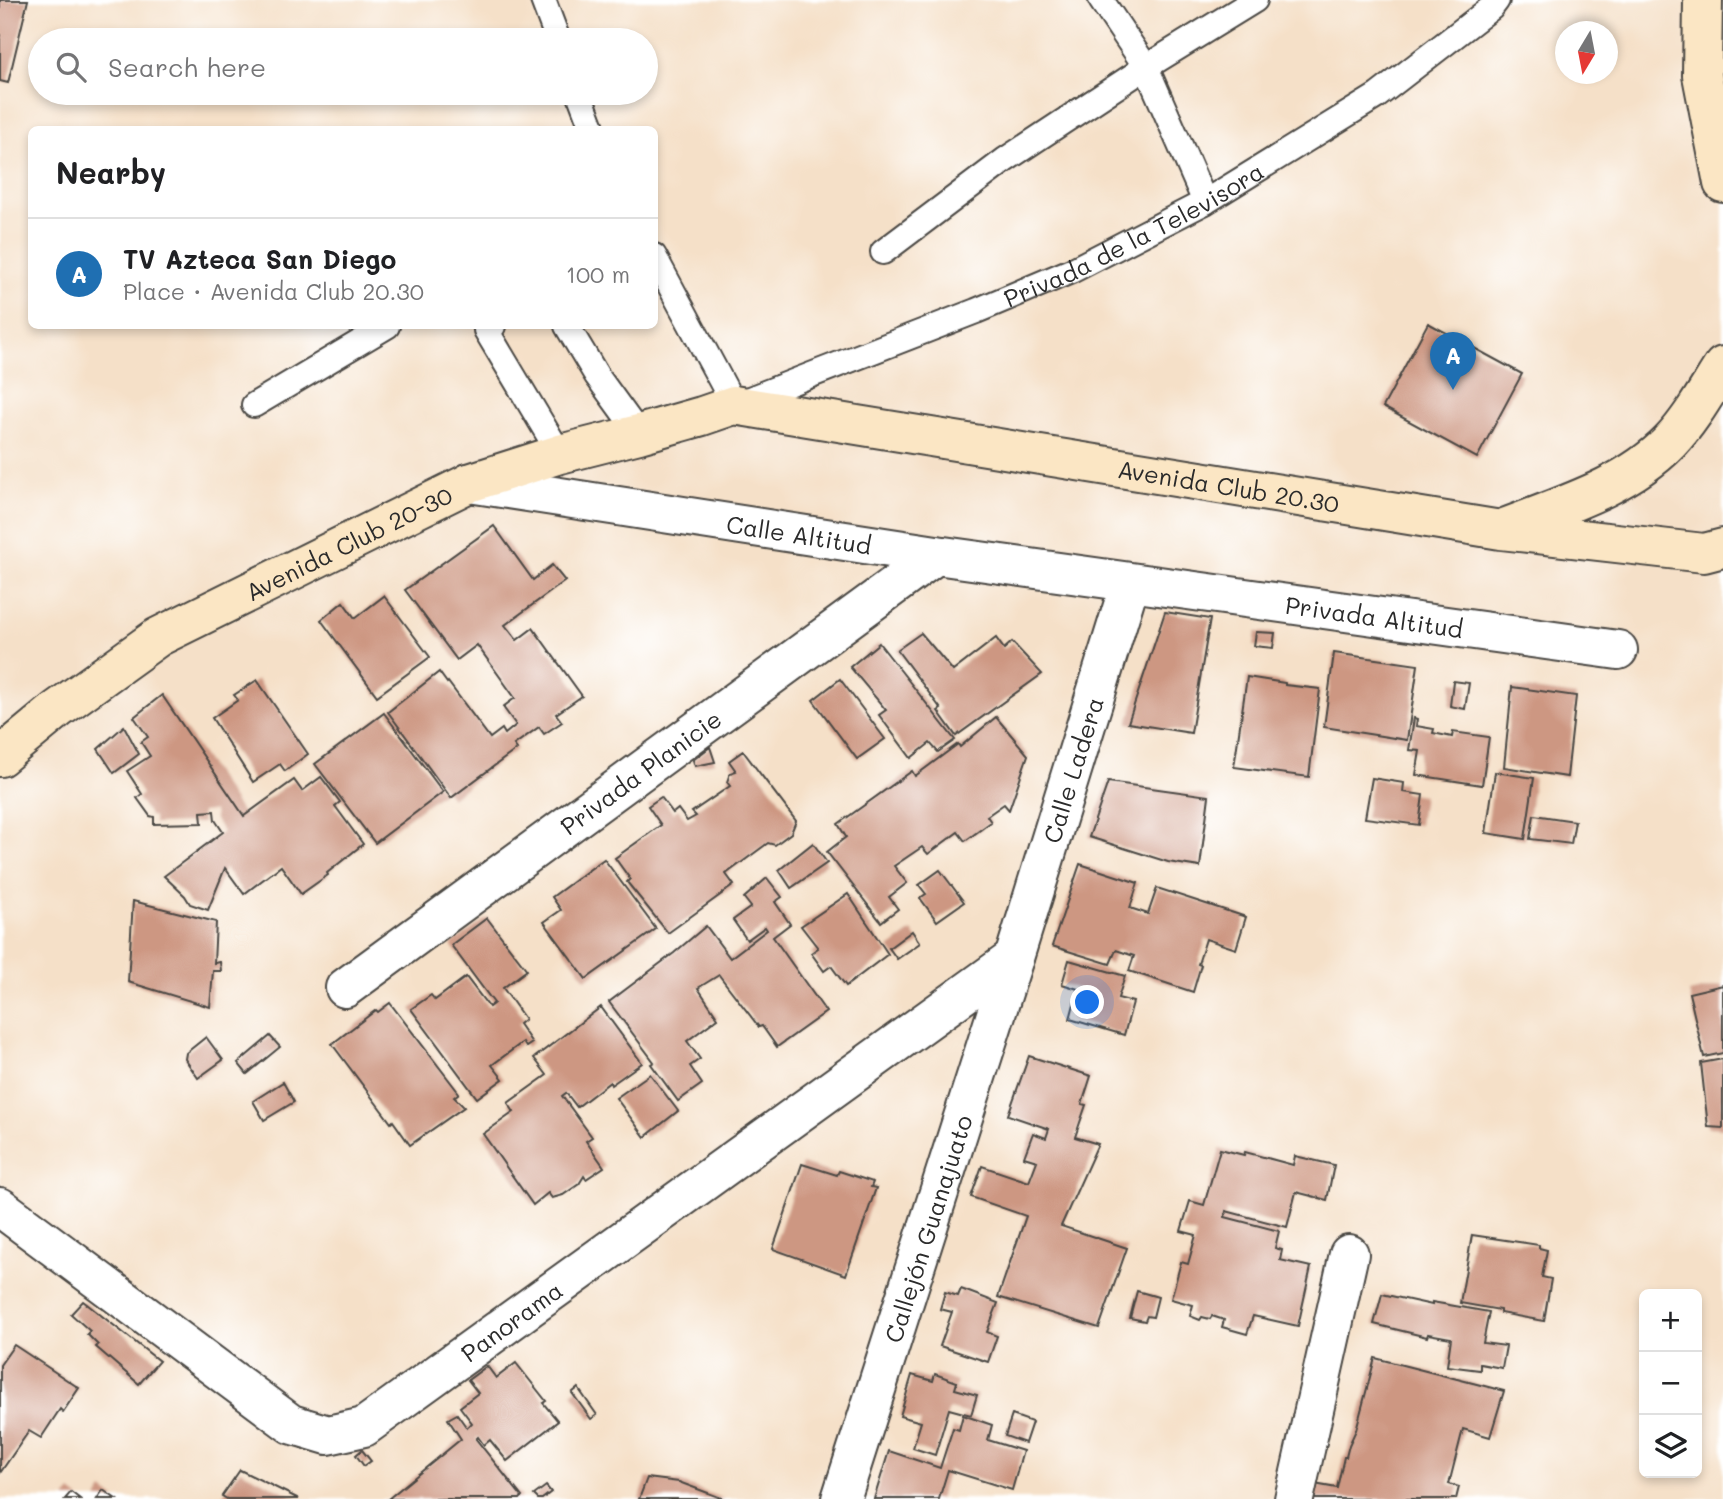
<!DOCTYPE html>
<html lang="en">
<head>
<meta charset="utf-8">
<style>
	body { margin:0; font-family:Mali,sans-serif; background:#f6f6f6; color:#202124 }
	.controls { position:absolute; right:21px; bottom:21px; display:grid; overflow:hidden; border-radius:10px; box-shadow:0 4px 10px #0003 }
	.controls button { width:63px; height:63px; display:grid; place-items:center; padding:0; border:0; border-bottom:2px solid #e0e0e0; background:#fff; color:#202124; font:35px sans-serif }
	.compass { position:absolute; left:1555px; top:21px; width:63px; height:63px; border-radius:50%; background:#fff; box-shadow:0 4px 10px #0003; rotate:190deg }
	.you { position:absolute; left:1088px; top:1003px; width:24px; height:24px; margin:-18px; border:5px solid #fff; border-radius:50%; background:#1a73e8; box-shadow:0 0 0 10px #1a73e833 }
	.badge { display:grid; place-items:center; width:46px; height:46px; border-radius:50%; background:#1f6fb2; color:#fff; font-size:23px; font-weight:700 }
	.pin { position:absolute; translate:-50% -58px; filter:drop-shadow(0 2px 4px #0008) }
	.pin::after { content:''; position:absolute; top:37px; width:24px; height:21px; background:inherit; clip-path:polygon(0 0,100% 0,50% 100%) }
	.list { margin:0; padding:0; list-style:none }
	h2 { display:flex; justify-content:space-between; align-items:center; height:91px; margin:0; padding:0 28px; font-size:30px }
	h2 small { font-size:23px; font-weight:400; color:#757577 }
	.list li { display:grid; grid-template-columns:46px 1fr auto; gap:21px; align-items:center; box-sizing:border-box; height:112px; padding:0 28px; border-top:2px solid #e0e0e0 }
	.list b { display:block; font-size:26px; white-space:nowrap }
	.list p { margin:0; font-size:23px; white-space:nowrap; color:#757577 }
	.list em { font-size:23px; font-style:normal; color:#757577 }
	.icon { flex:none; width:38px; height:38px; fill:none; stroke:currentColor; stroke-width:2; stroke-linecap:round; stroke-linejoin:round }
	.map { position:relative; flex:none; width:1723px; height:1499px; overflow:hidden }
	.search { position:absolute; background:#fff; box-shadow:0 4px 10px #0003; left:28px; top:28px; width:630px; height:77px; display:flex; align-items:center; gap:18px; box-sizing:border-box; padding:0 24px; border-radius:38px; color:#757577; font-size:26px }
	.panel { position:absolute; background:#fff; box-shadow:0 4px 10px #0003; left:28px; top:126px; width:630px; height:203px; border-radius:10px }
	.map>svg:first-child { display:block }
	.building { fill:#cd9782 }
	.lines { fill:none; stroke-linecap:round; stroke-linejoin:round }
	.service-casing { stroke:#494643; stroke-width:28 }
	.minor-casing { stroke:#494643; stroke-width:42 }
	.secondary-casing { stroke:#494643; stroke-width:42 }
	.service { stroke:#fff; stroke-width:24 }
	.minor { stroke:#fff; stroke-width:38 }
	.secondary { stroke:#fbe6c4; stroke-width:38 }
	.labels { text-anchor:middle; dominant-baseline:central; stroke-width:5; stroke-linejoin:round; paint-order:stroke }
	.street-label { font-size:24px; fill:#2b2b2b; stroke:#fff }
</style>
</head>
<body>
<div class="map">
<svg width="1723" height="1499" viewBox="0 0 1723 1499">
	<rect width="100%" height="100%" fill="#fff"/>
	<filter id="ink" filterUnits="userSpaceOnUse"><feTurbulence type="fractalNoise" baseFrequency=".0143" numOctaves="2"/><feDisplacementMap in="SourceGraphic" scale="14" xChannelSelector="R" yChannelSelector="G"/><feConvolveMatrix kernelMatrix="1 2 1 2 8 2 1 2 1" color-interpolation-filters="sRGB"/></filter>
	<filter id="wash" filterUnits="userSpaceOnUse"><feTurbulence type="fractalNoise" baseFrequency=".00686" numOctaves="4" result="noise"/><feDisplacementMap in="SourceGraphic" scale="28" xChannelSelector="R" yChannelSelector="G"/><feGaussianBlur stdDeviation="1.57" result="paint"/><feColorMatrix in="noise" values="0 0 0 0 0 0 0 0 0 0 0 0 0 0 0 0 0 1.4 0 .05"/><feComposite in="paint" operator="in"/></filter>
	<g filter="url(#wash)">
		<rect width="100%" height="100%" fill="#f5e0c8"/>
		<g id="blocks">
			<g class="building">
				<path d="M0,0H28L8,83L0,81Z"/>
				<path d="M1428,323L1522,374L1477,458L1383,407Z"/>
				<path d="M494,526L533,580L552,565L565,581L505,625L517,640L533,628L582,696L556,714L562,722L544,734L539,727L514,745L517,749L451,798L388,712L439,672L447,683L448,682L490,738L502,729L505,734L516,725L503,707L515,698L477,645L457,660L405,590Z"/>
				<path d="M384,596L430,657L377,696L321,620L343,602L355,618Z"/>
				<path d="M1165,612L1210,619L1191,733L1128,723Z"/>
				<path d="M1256,632L1275,633L1273,648L1254,646Z"/>
				<path d="M921,633L953,671L996,638L1004,649L1012,642L1042,674L956,736L938,711L941,709L897,650Z"/>
				<path d="M879,643L955,740L938,752L930,743L911,758L879,715L886,710L850,667Z"/>
				<path d="M1334,653L1418,665L1407,740L1324,727Z"/>
				<path d="M1247,677L1285,683V685L1320,689L1309,777L1234,767Z"/>
				<path d="M840,679L885,739L857,759L813,700Z"/>
				<path d="M257,680L308,754L285,771L280,764L253,782L212,718L238,700L234,695Z"/>
				<path d="M1453,681L1469,683L1465,709L1450,706Z"/>
				<path d="M1512,687L1576,696L1567,777L1504,767Z"/>
				<path d="M162,695L244,816L294,780L302,791L321,777L340,802L335,806L363,844L327,873L328,875L301,894L281,866L244,894L225,868L208,910L190,904L185,896L164,876L223,832L215,820L214,811L201,812L202,823L154,824V817L150,816L137,798L142,794L127,771L150,756L141,742L148,737L134,717Z"/>
				<path d="M384,713L443,792L375,843L315,764Z"/>
				<path d="M996,717L1028,755L1009,810L1004,804L987,816L991,822L965,841L958,832L928,854L922,847L894,866L907,883L889,897L898,909L881,922L827,852L846,837L838,824L912,771L915,776L958,744L960,747Z"/>
				<path d="M1414,718L1417,719L1416,726L1434,729L1433,733L1452,737L1453,732L1489,737L1482,785L1416,775L1420,751L1409,750Z"/>
				<path d="M124,726L139,754L114,773L98,749Z"/>
				<path d="M710,747L715,762L695,766L693,760Z"/>
				<path d="M743,751L796,821L791,833L775,845L768,843L726,874L734,885L668,933L627,882L630,879L615,858L661,825L648,806L661,797L673,813L678,809L687,821L696,816L692,812L730,786L727,782L730,773L736,771L729,761Z"/>
				<path d="M1495,772L1534,778L1525,839L1486,833Z"/>
				<path d="M1372,778L1404,783L1403,792L1423,795L1419,825L1365,818Z"/>
				<path d="M1108,782L1209,796L1200,867L1168,862L1089,837Z"/>
				<path d="M1534,815L1575,821L1571,844L1530,839Z"/>
				<path d="M813,843L827,863L791,888L779,870Z"/>
				<path d="M604,859L656,929L586,979L544,922L561,910L552,897Z"/>
				<path d="M1080,864L1138,883L1130,908L1148,914L1157,888L1246,917L1236,949L1206,939L1198,964L1201,965L1193,992L1129,971L1134,956L1116,950L1110,964L1052,946Z"/>
				<path d="M940,870L964,902L937,921L920,898L926,894L919,885Z"/>
				<path d="M767,878L782,897L775,902L790,924L773,937L826,1012L777,1047L762,1026L759,1027L719,975L698,988L718,1018L687,1041L700,1059L690,1066L702,1084L678,1101L651,1064L654,1062L609,1002L674,953L706,926L730,958L767,930L765,927L747,940L733,920L751,907L744,898Z"/>
				<path d="M848,894L888,954L846,986L831,966L824,971L811,953L818,948L801,926Z"/>
				<path d="M133,901L216,922L214,963L220,962L221,971H213L210,1007L128,982Z"/>
				<path d="M487,918L527,970L503,988L525,1019L519,1024L532,1043L526,1047L523,1042L492,1065L503,1079L477,1098L411,1009L431,995L435,1000L466,977L489,1007L494,1003L451,945Z"/>
				<path d="M912,931L920,943L897,959L889,948Z"/>
				<path d="M1069,960L1125,976L1118,998L1133,1002L1124,1035L1070,1019L1078,989L1062,984Z"/>
				<path d="M1723,985V1053L1704,1057L1689,993Z"/>
				<path d="M390,1003L459,1093L454,1097L464,1107L410,1145L393,1121L391,1123L332,1044L376,1010L378,1012Z"/>
				<path d="M601,1007L642,1063L611,1085L610,1082L577,1107L566,1093L562,1096L592,1137L586,1141L604,1167L586,1179L584,1176L579,1184L563,1195L552,1198L548,1193L533,1205L483,1134L514,1112L508,1103L547,1075L534,1058Z"/>
				<path d="M270,1036L280,1047L247,1074L238,1063Z"/>
				<path d="M206,1037L223,1060L198,1078L185,1059L186,1053Z"/>
				<path d="M1029,1056L1091,1076L1082,1104L1086,1105L1075,1137L1098,1144L1061,1226L1127,1248L1099,1328L998,1297L1026,1216L971,1197L982,1166L1029,1182L1037,1161L1024,1157L1033,1133L1046,1138L1049,1129L1008,1115Z"/>
				<path d="M1723,1059V1128L1708,1127L1701,1063Z"/>
				<path d="M650,1074L678,1111L645,1137L616,1098Z"/>
				<path d="M283,1082L294,1102L264,1120L253,1101Z"/>
				<path d="M1220,1149L1244,1155L1245,1152L1293,1165L1295,1156L1334,1165L1327,1200L1296,1192L1287,1227L1226,1211L1225,1217L1279,1231L1275,1248L1282,1250L1280,1260L1311,1267L1298,1326L1253,1316L1247,1334L1222,1327L1224,1320L1212,1316L1210,1319L1202,1317L1200,1320L1190,1316L1193,1305L1171,1299L1181,1262L1188,1264L1196,1235L1181,1231L1190,1201L1204,1205Z"/>
				<path d="M802,1164L837,1175L839,1171L873,1182L871,1187L876,1188L846,1275L773,1249Z"/>
				<path d="M1472,1235L1539,1245V1248L1547,1250L1542,1277L1551,1279L1544,1321L1500,1313V1310L1460,1303Z"/>
				<path d="M961,1289L998,1303L987,1332L997,1336L988,1362L940,1346L952,1312L940,1309L945,1292L958,1296Z"/>
				<path d="M1137,1291L1158,1297L1153,1317L1147,1316L1145,1321L1130,1318Z"/>
				<path d="M1382,1294L1432,1305V1302L1489,1312L1483,1343L1506,1346L1502,1368L1480,1364V1370L1447,1366L1451,1338L1428,1334L1427,1337L1374,1324Z"/>
				<path d="M83,1301L159,1361L139,1384L96,1347L98,1345L87,1334L90,1331L71,1314Z"/>
				<path d="M14,1345L79,1388L63,1412L60,1409L41,1438L29,1431L0,1473V1365Z"/>
				<path d="M1375,1358L1504,1391L1490,1437L1463,1429L1449,1484L1459,1487L1456,1499H1310L1314,1484L1337,1488L1344,1457H1346L1349,1445L1356,1430Z"/>
				<path d="M516,1363L546,1401L543,1403L558,1421L507,1461L490,1440L484,1445L478,1437L476,1439L522,1497L520,1499H388L461,1439L448,1419L457,1414L467,1428L472,1423L460,1407L478,1393L468,1380L487,1366L496,1378Z"/>
				<path d="M935,1374L957,1382L955,1389L977,1395L971,1415L949,1409L935,1455L913,1448L921,1422L900,1416L912,1375L933,1381Z"/>
				<path d="M578,1388L597,1415L591,1419L572,1393Z"/>
				<path d="M963,1415L992,1425L988,1440L1023,1451L1012,1490L948,1470L939,1499H874L889,1451L940,1468L953,1428L959,1430Z"/>
				<path d="M1012,1415L1032,1422L1025,1443L1005,1436Z"/>
				<path d="M362,1450L371,1461L364,1466L356,1455Z"/>
				<path d="M240,1470L299,1499H227L222,1496Z"/>
				<path d="M647,1478L679,1482L724,1499H639Z"/>
				<path d="M546,1486L551,1492L542,1499H538L534,1495Z"/>
				<path d="M103,1490L116,1499H97Z"/>
				<path d="M71,1492L80,1499H65Z"/>
			</g>
		</g>
	</g>
	<g filter="url(#ink)">
		<use href="#blocks" fill-opacity="0" stroke="#494643" stroke-width="2"/>
		<g class="lines">
			<defs>
				<g id="service">
					<path d="M543,0L558,40"/>
					<path d="M1101,0L1146,67L1255,0"/>
					<path d="M579,93L593,130"/>
					<path d="M883,252L1005,160L1146,67L1205,202"/>
					<path id="s1" d="M654,256L734,405L976,311L1071,271L1205,202L1377,96L1491,8L1497,0"/>
					<path d="M493,326L486,330L560,454"/>
					<path d="M567,326L597,376L639,434"/>
					<path d="M254,405L387,326"/>
				</g>
				<g id="minor">
					<path id="s2" d="M469,483L936,555L1618,650"/>
					<path id="s3" d="M345,988L936,555"/>
					<path id="s4" d="M0,1207L291,1424L328,1435L364,1427L1014,958"/>
					<path id="s5" d="M841,1499L1014,958L1130,583"/>
					<path d="M1294,1499L1349,1254"/>
				</g>
				<g id="secondary">
					<path d="M1703,0L1702,75L1723,183"/>
					<path d="M1507,527C1564,505 1627,486 1670,442C1691,420 1707,391 1723,366"/>
					<path id="s6" d="M0,757L58,709L158,637L469,483L560,454L639,434L702,416L734,405L1501,530L1704,553L1723,548"/>
				</g>
			</defs>
			<use href="#service" class="service-casing"/>
			<use href="#minor" class="minor-casing"/>
			<use href="#secondary" class="secondary-casing"/>
			<use href="#service" class="service"/>
			<use href="#minor" class="minor"/>
			<use href="#secondary" class="secondary"/>
		</g>
	</g>
	<g class="labels">
		<g class="street-label">
			<text stroke="none"><textPath href="#s1" startOffset="604">Privada de la Televisora</textPath></text>
			<text stroke="none"><textPath href="#s6" startOffset="1323">Avenida Club 20.30</textPath></text>
			<text stroke="none"><textPath href="#s2" startOffset="334">Calle Altitud</textPath></text>
			<text stroke="none"><textPath href="#s6" startOffset="411">Avenida Club 20-30</textPath></text>
			<text stroke="none"><textPath href="#s2" startOffset="915">Privada Altitud</textPath></text>
			<text stroke="none"><textPath href="#s5" startOffset="765">Calle Ladera</textPath></text>
			<text stroke="none"><textPath href="#s3" startOffset="366">Privada Planicie</textPath></text>
			<text stroke="none"><textPath href="#s5" startOffset="284">Callejón Guanajuato</textPath></text>
			<text stroke="none"><textPath href="#s4" startOffset="620">Panorama</textPath></text>
		</g>
	</g>
</svg>
<div class="controls">
<button>+</button>
<button>−</button>
<button><svg class="icon" aria-label="layers" viewBox="0 0 24 24"><path d="M12 4l9 5-9 5-9-5zM3 14l9 5 9-5"/></svg></button>
</div>
<svg class="compass" viewBox="-18 -18 36 36"><path d="M0-13l5 13h-10z" fill="#e53935"/><path d="M0 13l5-13h-10z" fill="#757577"/></svg>
<div class="you"></div>
<div class="pin badge" style="left:1453px;top:390px">A</div>
<div class="search"><svg class="icon" aria-label="search" viewBox="0 0 24 24"><circle cx="10" cy="10" r="6"/><path d="M15 15l6 6"/></svg>Search here</div>
<section class="panel">
<h2>Nearby<small></small></h2>
<ul class="list">
<li><span class="badge">A</span><div><b>TV Azteca San Diego</b><p>Place · Avenida Club 20.30</p></div><em>100 m</em></li>
</ul>
</section>
</div>
</body>
</html>
